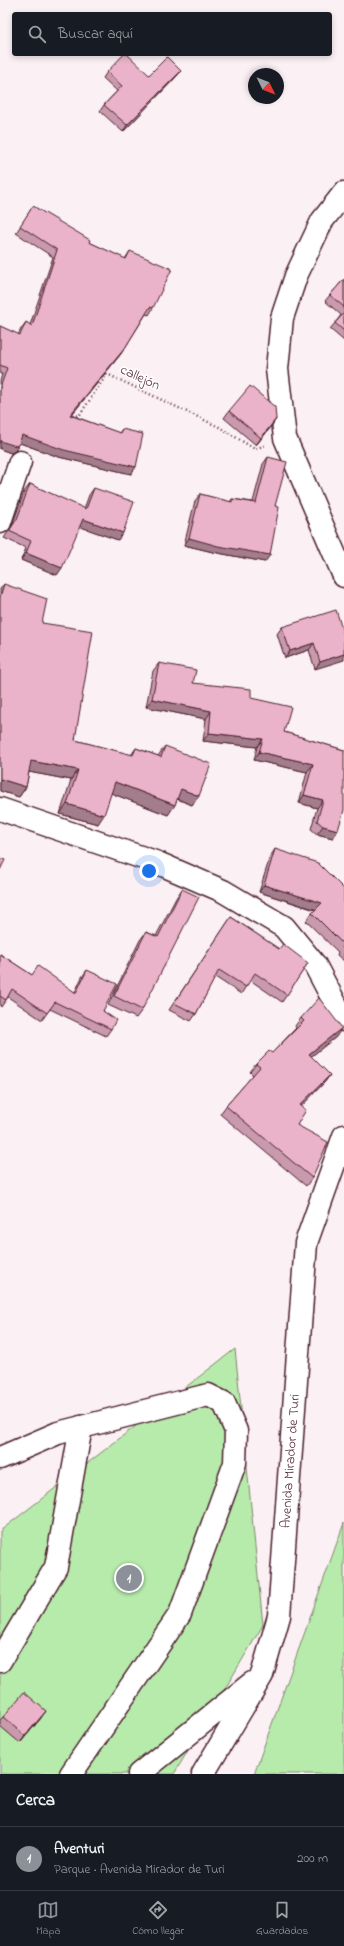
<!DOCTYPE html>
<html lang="es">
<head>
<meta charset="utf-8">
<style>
	body { margin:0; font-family:"Indie Flower",sans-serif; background:#20242c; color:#f1f3f6 }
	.compass { position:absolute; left:248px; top:68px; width:36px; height:36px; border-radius:50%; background:#171b24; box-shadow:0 2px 6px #0003; rotate:133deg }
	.you { position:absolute; left:149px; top:871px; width:14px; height:14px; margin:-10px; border:3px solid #fff; border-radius:50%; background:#1a73e8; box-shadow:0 0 0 6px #1a73e833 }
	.badge { display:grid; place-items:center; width:26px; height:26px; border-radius:50%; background:#8c9099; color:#fff; font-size:13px; font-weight:700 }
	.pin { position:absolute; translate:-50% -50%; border:2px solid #fff; box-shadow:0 1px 4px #0006 }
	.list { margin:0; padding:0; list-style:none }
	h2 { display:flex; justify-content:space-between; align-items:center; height:52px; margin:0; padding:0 16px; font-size:17px }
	h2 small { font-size:13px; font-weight:400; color:#9ea1a6 }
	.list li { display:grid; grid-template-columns:26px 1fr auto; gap:12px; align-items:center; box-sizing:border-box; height:64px; padding:0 16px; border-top:1px solid #363941 }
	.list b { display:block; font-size:15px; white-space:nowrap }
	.list p { margin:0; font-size:13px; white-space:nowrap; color:#9ea1a6 }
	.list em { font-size:13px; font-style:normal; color:#9ea1a6 }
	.icon { flex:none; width:22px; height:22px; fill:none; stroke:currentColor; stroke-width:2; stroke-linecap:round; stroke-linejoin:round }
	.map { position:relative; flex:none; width:344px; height:1774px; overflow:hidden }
	.search { position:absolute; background:#171b24; box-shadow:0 2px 6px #0003; left:12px; right:12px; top:12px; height:44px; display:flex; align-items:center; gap:10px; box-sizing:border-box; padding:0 14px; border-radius:4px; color:#9ea1a6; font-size:15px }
	.sheet { height:116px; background:#171b24 }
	nav { display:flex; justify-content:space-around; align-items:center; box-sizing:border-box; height:56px; border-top:1px solid #363941; background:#171b24; font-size:11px; color:#9ea1a6 }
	nav a { display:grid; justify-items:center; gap:2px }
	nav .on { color:#8c9099 }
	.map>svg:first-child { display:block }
	.green { fill:#b7ebac; stroke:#80856c }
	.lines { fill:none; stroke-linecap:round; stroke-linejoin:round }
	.minor-casing { stroke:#4a1f2b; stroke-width:25 }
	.path { stroke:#4a1f2b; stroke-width:2.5; stroke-dasharray:1 3; stroke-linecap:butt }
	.minor { stroke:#fff; stroke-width:22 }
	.wall { fill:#c99aad; stroke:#4a1f2b }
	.shaded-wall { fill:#a47d8d; stroke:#4a1f2b }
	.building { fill:#eab3c9; stroke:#4a1f2b }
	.labels { text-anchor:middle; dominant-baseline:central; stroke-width:3; stroke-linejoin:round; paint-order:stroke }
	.street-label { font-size:14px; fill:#4a1f2b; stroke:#fff }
</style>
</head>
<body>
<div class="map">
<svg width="344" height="1774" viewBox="0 0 344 1774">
	<rect width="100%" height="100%" fill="#fbf0f4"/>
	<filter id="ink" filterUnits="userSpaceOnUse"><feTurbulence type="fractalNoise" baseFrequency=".025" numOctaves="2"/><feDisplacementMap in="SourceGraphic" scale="8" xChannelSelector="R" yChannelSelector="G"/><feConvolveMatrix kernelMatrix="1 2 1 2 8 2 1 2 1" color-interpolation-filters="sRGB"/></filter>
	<g filter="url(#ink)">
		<g class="green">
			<path d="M235,1349L263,1625L174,1774H0V1531Z"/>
			<path d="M344,1523V1774H254Z"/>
		</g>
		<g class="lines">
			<defs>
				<g id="minor">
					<path d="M344,193L322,221L296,276L282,318L277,369L285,438L344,576"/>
					<path d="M0,522L20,462"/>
					<path d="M0,809L158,863L223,891L284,927L315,965L344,1020"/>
					<path d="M0,1458L58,1433L208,1395L224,1403L236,1431L235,1463L180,1614L71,1774"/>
					<path d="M0,1661L56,1567L81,1427"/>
					<path d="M139,1774L252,1683"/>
					<path id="s1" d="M203,1774L262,1675L279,1616L306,1243L344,1136"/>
				</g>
			</defs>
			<use href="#minor" class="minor-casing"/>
			<path class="path" d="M69,414L79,416L107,374L219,427L255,449L265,445"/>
			<use href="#minor" class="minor"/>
		</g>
		<g class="wall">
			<path d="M181,71L176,77L123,132L100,111L104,105L117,91L103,78L107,72L149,75Z"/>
			<path d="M33,206L89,242L125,259L130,251L153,308L149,315L146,314L125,348L120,355L71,415L119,433L122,429L131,474L59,457L20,443L15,451L11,453L0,449V381L2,374H0V326L18,335L21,329L26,322L30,325L53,257L16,233Z"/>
			<path d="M344,279V341L330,329L335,323L341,315L325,301L330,295Z"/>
			<path d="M229,411L276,419L271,427L256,445L224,418Z"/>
			<path d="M268,457L275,506L265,562L213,552L184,545L195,501L200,494L230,502L232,499L253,502L263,464Z"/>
			<path d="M30,484L84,509L89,495L94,488L118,540L79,526L57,575L21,560L26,548L4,538L12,526L24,492Z"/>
			<path d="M4,584L42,623L75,740L131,755L136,748L158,756L165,746L199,796L192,805L177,799L168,815L111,793L98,824L60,814L71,780L29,772L26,787L19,797L0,791V589Z"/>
			<path d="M282,627L344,635L315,669L309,650L285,658L277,634Z"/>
			<path d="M159,663L193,683L251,698L284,732L344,750L333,838L317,834L311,829L317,808L299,803L307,772L254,760L257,747L203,741L206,719L146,707L153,671Z"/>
			<path d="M275,849L344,889V961L337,955L338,952L306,921L312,913L315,910L259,892L270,857Z"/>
			<path d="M182,889L142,1010L136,1018L108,1005L140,940L146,932L156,936L176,898Z"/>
			<path d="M231,917L279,949L308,963L282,1002L250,980L241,994L215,977L196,1014L191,1021L169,1010Z"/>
			<path d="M0,954L32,975L75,992L82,977L87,970L111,1029L106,1036L50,1009L42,1020L8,997L1,1007L0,1006Z"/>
			<path d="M301,1018L336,1037L311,1056L330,1075L324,1083L301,1106L297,1125L312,1178L306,1186L220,1114L226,1106L253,1075L250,1072L256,1064L272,1053L296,1028L295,1026Z"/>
			<path d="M3,1717L41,1718L20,1743L0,1726V1720Z"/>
		</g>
		<g class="shaded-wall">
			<path d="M181,71L176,77L123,132L127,125Z"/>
			<path d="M125,348L120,355L66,422L70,415Z"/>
			<path d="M276,419L271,427L256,445L261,438Z"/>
			<path d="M22,435L136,467L131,474L59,457L17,442Z"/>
			<path d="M0,441L19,444L15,451L11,453L0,449Z"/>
			<path d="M83,519L123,533L118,540L78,526Z"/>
			<path d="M189,538L270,555L265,562L213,552L184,545Z"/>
			<path d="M26,553L62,568L57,575L21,560Z"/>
			<path d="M314,643L309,650L285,658L290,651Z"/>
			<path d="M344,654V660L315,669L320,662Z"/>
			<path d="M152,699L211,711L206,719L146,707Z"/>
			<path d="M209,733L263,739L257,747L203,741Z"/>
			<path d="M259,752L313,764L307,772L254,760Z"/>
			<path d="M31,761L78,770L71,780L24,771Z"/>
			<path d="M0,779L26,787L19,797L0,791Z"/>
			<path d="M115,782L175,805L168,815L108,792Z"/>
			<path d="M181,789L199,796L192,805L175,798Z"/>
			<path d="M304,795L323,800L317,808L299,803Z"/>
			<path d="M67,804L104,815L98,824L60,814Z"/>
			<path d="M323,826L338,830L333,838L317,834Z"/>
			<path d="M264,885L322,903L317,910L259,892Z"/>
			<path d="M342,1028L336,1037L303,1063L309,1054Z"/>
			<path d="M330,1075L324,1083L294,1114L300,1105Z"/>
			<path d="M46,1711L41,1718L20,1743L25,1736Z"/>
		</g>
		<g class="building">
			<path d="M124,54H127L149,75L167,57L181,71L127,125L104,105L122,86L107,72Z"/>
			<path d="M33,206L90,240L89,242L126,259L130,251L172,269L153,308L150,307L125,348L70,415L120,433L122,429L143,434L136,467L64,450L22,435L19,444L16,446L0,441V388L7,368L0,365V326L20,335L26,322L32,326L57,250L20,226Z"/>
			<path d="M344,279V307L330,295Z"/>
			<path d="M344,313V331L335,323Z"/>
			<path d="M250,386L275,407L276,419L261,438L229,411Z"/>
			<path d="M268,457L287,462L275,506L279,507L270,555L218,546L189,538L200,494L232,502V499L256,503Z"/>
			<path d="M30,484L86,509L94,488L134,502L123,533L83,519L62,568L26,553L31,541L9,531L17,519Z"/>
			<path d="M4,584L47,599L42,623L93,631L75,740L133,755L136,748L161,757L165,746L211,764L199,796L181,789L175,805L115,782L104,815L67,804L78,770L31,761L26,787L0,779V597Z"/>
			<path d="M336,610L344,635V654L320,662L314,643L290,651L282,627Z"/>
			<path d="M159,663L196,670L193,683L251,689V698L291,707L284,732L344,750V810L338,830L323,826L317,821L323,800L304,795L313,764L259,752L263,739L209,733L211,711L152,699Z"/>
			<path d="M275,849L318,863L344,889V949L342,947L344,945L312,913L322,903L264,885Z"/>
			<path d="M0,858L5,860L0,870Z"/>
			<path d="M182,889L199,897L142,1010L114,996L146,932L158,937Z"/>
			<path d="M231,917L279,949L283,944L308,963L287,995L255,973L246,987L219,970L196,1014L174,1003Z"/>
			<path d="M0,954L32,975L38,966L76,993L87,970L117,984L103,1011L116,1020L111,1029L55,1002L47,1013L12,989L6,1000L0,996Z"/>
			<path d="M319,998L342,1028L309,1054L330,1075L300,1105L306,1110L297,1125L328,1142L312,1178L226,1106L260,1067L256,1064L269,1051L272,1053L304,1021L301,1018Z"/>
			<path d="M24,1692L46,1711L25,1736L3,1717Z"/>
		</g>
	</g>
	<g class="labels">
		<g class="street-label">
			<text transform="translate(140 378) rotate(25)">callejón</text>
			<text stroke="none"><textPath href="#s1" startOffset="332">Avenida Mirador de Turi</textPath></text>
		</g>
	</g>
</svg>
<svg class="compass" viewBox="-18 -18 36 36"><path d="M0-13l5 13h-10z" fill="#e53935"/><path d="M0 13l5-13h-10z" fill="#9ea1a6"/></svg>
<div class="you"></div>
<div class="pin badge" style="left:129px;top:1578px">1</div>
<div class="search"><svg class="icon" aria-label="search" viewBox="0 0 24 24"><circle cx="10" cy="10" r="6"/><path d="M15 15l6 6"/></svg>Buscar aquí</div>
</div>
<section class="sheet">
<h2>Cerca<small></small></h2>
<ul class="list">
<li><span class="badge">1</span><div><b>Aventuri</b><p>Parque · Avenida Mirador de Turi</p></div><em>200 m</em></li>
</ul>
</section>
<nav>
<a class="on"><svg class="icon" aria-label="map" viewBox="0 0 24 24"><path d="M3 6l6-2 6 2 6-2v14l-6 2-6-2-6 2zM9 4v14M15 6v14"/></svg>Mapa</a>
<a><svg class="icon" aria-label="directions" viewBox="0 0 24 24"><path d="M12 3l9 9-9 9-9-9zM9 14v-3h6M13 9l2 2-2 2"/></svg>Cómo llegar</a>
<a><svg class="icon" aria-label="saved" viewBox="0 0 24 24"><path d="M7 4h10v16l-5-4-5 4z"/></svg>Guardados</a>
</nav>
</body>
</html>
